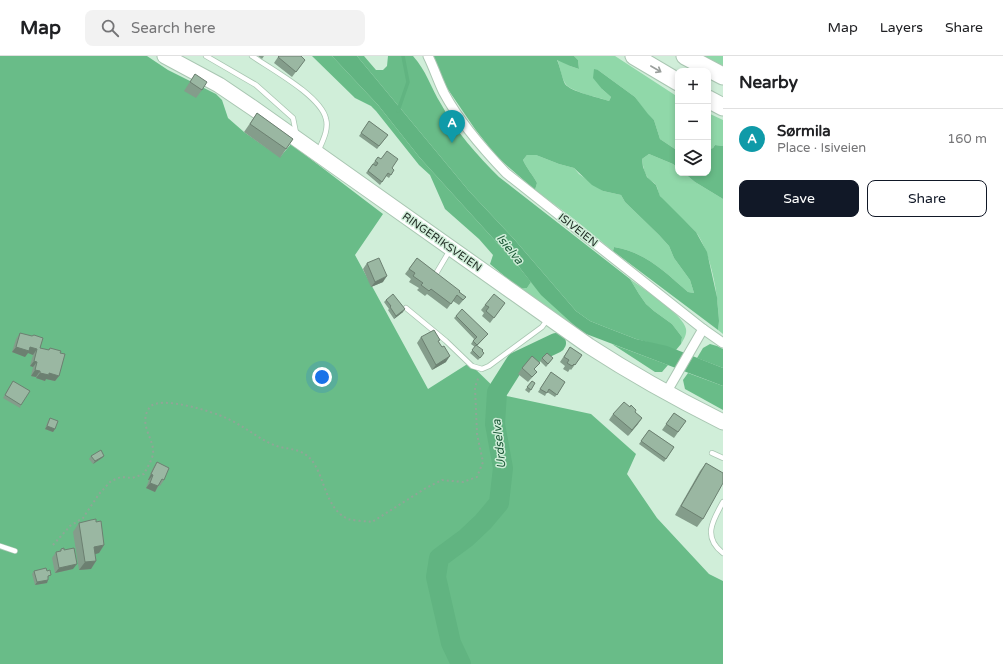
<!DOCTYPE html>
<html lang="en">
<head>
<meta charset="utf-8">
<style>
	body { margin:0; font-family:"Varela Round",sans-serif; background:#f2f2f2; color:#202124 }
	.controls { position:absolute; right:12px; top:12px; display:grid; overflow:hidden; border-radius:8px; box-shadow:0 2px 6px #0003 }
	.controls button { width:36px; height:36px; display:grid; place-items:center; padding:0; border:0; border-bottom:1px solid #e0e0e0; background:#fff; color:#202124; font:20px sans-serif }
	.you { position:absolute; left:322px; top:321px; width:14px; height:14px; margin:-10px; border:3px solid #fff; border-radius:50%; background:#1a73e8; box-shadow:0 0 0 6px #1a73e833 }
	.badge { display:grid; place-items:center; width:26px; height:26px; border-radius:50%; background:#111827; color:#fff; font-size:13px; font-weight:700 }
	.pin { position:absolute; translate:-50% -33px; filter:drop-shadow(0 1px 2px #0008) }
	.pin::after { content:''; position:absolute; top:21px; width:14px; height:12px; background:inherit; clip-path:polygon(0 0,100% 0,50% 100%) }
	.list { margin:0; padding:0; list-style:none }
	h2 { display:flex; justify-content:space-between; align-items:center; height:52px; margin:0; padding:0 16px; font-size:17px }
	h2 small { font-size:13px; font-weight:400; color:#757577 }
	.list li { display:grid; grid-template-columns:26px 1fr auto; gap:12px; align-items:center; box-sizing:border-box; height:60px; padding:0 16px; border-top:1px solid #e0e0e0 }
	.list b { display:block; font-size:15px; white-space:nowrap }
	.list p { margin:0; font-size:13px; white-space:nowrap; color:#757577 }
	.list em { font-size:13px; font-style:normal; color:#757577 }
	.actions { display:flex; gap:8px; padding:12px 16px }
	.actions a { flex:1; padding:9px 0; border:1px solid #111827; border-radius:8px; text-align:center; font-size:14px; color:#111827 }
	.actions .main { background:#111827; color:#fff }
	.icon { flex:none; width:22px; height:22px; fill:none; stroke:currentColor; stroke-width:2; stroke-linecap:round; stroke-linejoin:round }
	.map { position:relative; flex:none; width:723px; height:608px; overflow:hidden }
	header { display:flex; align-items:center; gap:24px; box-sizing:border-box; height:56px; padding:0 20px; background:#fff; border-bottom:1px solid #e0e0e0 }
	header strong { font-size:19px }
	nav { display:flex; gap:22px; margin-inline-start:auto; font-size:14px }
	.search { width:280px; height:36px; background:#f2f2f2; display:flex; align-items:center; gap:10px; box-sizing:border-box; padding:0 14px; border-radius:8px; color:#757577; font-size:15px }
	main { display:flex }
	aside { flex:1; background:#fff }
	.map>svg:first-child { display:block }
	.green { fill:#90d8a9 }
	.forest { fill:#69bc88 }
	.water { fill:#61b481 }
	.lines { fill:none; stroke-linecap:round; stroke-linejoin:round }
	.stream { stroke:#61b481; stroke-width:3.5 }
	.river { stroke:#61b481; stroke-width:20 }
	.service-casing { stroke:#a9c6b2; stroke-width:6 }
	.minor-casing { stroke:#a9c6b2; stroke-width:11 }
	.primary-casing { stroke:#a9c6b2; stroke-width:17 }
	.motorway-casing { stroke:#a9c6b2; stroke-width:19 }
	.path { stroke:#8fa696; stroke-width:2; stroke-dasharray:2 3; stroke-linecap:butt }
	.service { stroke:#fff; stroke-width:4.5 }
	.minor { stroke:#fff; stroke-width:9 }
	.primary { stroke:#fff; stroke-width:15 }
	.motorway { stroke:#fff; stroke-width:17 }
	.wall { fill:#849d8b }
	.shaded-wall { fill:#6c8071 }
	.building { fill:#9ab7a2; stroke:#6c8071 }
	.oneway { stroke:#999e9b }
	.labels { text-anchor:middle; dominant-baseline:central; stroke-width:3; stroke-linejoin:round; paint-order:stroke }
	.street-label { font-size:11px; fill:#1d2821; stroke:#d0eed9 }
	.water-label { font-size:12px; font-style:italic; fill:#1e5b39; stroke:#d0eed9 }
</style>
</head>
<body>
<header>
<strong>Map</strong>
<div class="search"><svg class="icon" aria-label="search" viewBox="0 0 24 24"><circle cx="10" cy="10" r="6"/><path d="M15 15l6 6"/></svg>Search here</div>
<nav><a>Map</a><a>Layers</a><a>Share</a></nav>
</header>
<main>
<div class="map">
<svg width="723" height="608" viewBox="0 0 723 608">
	<rect width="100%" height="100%" fill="#d0eed9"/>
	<g class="green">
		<path d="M574,0H615L678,41V93H675L660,83L654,64L648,59L635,41L598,14L602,33L611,41L609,45C598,41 570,36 565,27C561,20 560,10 557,3L570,10L579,13L578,4Z"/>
		<path d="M702,0H723V11Z"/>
		<path d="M708,57L723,64V90L715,89L713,92L709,94H708Z"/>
		<path d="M649,98L673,108L678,112V117H684L695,126L723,143V278L718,274C721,249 711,194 695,175C684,163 669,154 660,140C658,137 658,132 656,129C655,127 651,125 649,123C644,117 643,110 642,103Z"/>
		<path d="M527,99H536L559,108L574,112L579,118L603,135L621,139L625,146L659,179L669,190L674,202L690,224L694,237L688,236C665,216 645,196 614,191L613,195L574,163L535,134L537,127C533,119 527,113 523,104Z"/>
		<path d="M630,223C642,232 684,259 686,273C687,278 684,283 681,288L682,281L672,268L654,255L646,248L639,238Z"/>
		<path d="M531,226C546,245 565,258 581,276L520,233L527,232Z"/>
	</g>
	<g class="forest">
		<path d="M0,0H147L168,14L216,38L222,44L228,62L244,76L280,101L291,88L383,158L355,199L428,333L469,307L502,339L591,358L636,398L627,418L657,462L709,518L723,525V608H0Z"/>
		<path d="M312,0H332L378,49L420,102L519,211L531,226L527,232L520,233L490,208L493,199L479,183L445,153L430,119L419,109L376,55L371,50L355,42Z"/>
		<path d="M357,0H364L376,14H383L387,10L388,0H413C426,14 431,32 441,48C456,76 477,99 499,121L630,223L639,238L646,248L654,255L672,268L682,281L681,288L676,294L636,283L605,271L590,265L576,255L514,183L469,135Z"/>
		<path d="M433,0H574L578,4L579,13L570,10L557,4C560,10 562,22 565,28C571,36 598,41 609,45L611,41L602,33L593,22L594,13L598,14L635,41L648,58L654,64L660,83L675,93H678V112L673,108L649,98L642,103L643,111L647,121L656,129L660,140L696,176L707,196L717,241L719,265L718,274L613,195L614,191C645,196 665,216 688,236L694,237L690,224L674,202L669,190L659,179L625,146L621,139L603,135L592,129L574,112L559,108L536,99H527L523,104C527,113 533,119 537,127L535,134L497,101L475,73L447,32Z"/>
		<path d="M715,89L723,90V143L695,126L684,117H708V94L713,92Z"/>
		<path d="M612,288L668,309L662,316H655Z"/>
		<path d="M710,288L717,290L723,293V312L697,302L703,292Z"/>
		<path d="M688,317L723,330V354L685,333L683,324Z"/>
	</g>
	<path class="water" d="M332,0H357L469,135L514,183L576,255L590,265L605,271L636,283L667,290L723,312V330L581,276L575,270L541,239L519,211L420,102L378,49Z"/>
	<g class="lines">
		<path class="stream" d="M398,55L408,26L403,0"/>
		<path class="river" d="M461,608L451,587L436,521L439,502L466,482L483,466L499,447L503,412L495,368L497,336L516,306L556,287"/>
		<defs>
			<g id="service">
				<path d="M206,0L256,29L293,62L296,77"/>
				<path d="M252,0C271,13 321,40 326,63C329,74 322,86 318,96"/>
				<path d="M437,216L450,194"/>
				<path d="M406,252L446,285L472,310L482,313L489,310L542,271L547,264"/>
				<path d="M712,397L723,402"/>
				<path d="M723,446C713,464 702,481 723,497"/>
				<path d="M0,490L15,495"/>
			</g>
			<g id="minor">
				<path d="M428,0C434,12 438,25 444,37C460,67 483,93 506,117L703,273L723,287"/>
				<path d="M666,337L703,273"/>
			</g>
			<path id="primary" d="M165,0L219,29L253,52L589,290C632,318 677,343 723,366"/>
			<g id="motorway">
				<path d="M634,0L678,26"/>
				<path d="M685,0L723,20"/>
				<path d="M708,43L723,51"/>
			</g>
		</defs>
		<use href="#service" class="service-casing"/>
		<use href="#minor" class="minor-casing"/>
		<use href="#primary" class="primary-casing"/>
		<use href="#motorway" class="motorway-casing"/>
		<path class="path" d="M53,489L70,470L83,462L99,438L111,425L121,421L132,422L144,418C147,412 152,404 153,398C155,383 137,368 150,351C160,339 214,356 226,362C243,369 257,382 274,389C283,393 294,392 303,397C326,409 321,451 348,463C355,465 365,465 372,466L426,432L442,424L463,426L477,421L483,406L477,378L475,331L479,320"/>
		<use href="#service" class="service"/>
		<use href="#minor" class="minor"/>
		<use href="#primary" class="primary"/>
		<use href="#motorway" class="motorway"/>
	</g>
	<g class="wall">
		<path d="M258,0H264L262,3Z"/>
		<path d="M278,1L301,9L292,21L274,7Z"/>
		<path d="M195,18L202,34L196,42L184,35Z"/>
		<path d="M257,57L293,83L280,102L244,76Z"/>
		<path d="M369,65L388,79L377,93L359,80Z"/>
		<path d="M378,101L392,112V117L389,122L386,120L380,129L366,117Z"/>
		<path d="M417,202L466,241L459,249L453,245L447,253L427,238L425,240L417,234L419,232L409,226L411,223L405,218Z"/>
		<path d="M367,207L383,226L371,231L363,213Z"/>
		<path d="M386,244L403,256L394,263L388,254L389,253L384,246Z"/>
		<path d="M505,247L490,267L482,260L484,257L481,254L485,249Z"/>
		<path d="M456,260L488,278L477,290L482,295V300L478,304L470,297L475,291L471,288L474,283L454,262Z"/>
		<path d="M20,277L40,292L49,294L50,292L60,297L59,320L55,325L46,323L45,325L36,322V321L31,320L33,311L30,310L33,299L28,297L25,301L12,296L16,283Z"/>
		<path d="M421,281L439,286L446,306L432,314L417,287Z"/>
		<path d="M570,291L582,299L571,314L570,313L568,316L563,313L565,310L560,306Z"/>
		<path d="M542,302H553L546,311L540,305Z"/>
		<path d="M522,312L535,314L537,316L528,326L518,318Z"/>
		<path d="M551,316L565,326L555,341L547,336L545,340L538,336Z"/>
		<path d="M532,325L535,327L529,337L525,334Z"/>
		<path d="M11,328L21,349L20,352L3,342Z"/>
		<path d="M635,356L642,362L628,380L609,364L613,358Z"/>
		<path d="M674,357L686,365L674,382L662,374Z"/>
		<path d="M50,362L55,373L53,376L45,373L48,365Z"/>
		<path d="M649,374L674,391L664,406L639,388Z"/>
		<path d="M91,400H104L102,402L93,408L89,403Z"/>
		<path d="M157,406L164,424L160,430L159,429L155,436L146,432L149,424H148L153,412Z"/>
		<path d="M706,407L703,463L697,471L675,459L700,415Z"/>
		<path d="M96,466L104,489L99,497L95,498L96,505L91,513L79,514L73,476L79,467Z"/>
		<path d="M61,493L64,494L73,513L55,517L52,502L56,496L59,495Z"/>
		<path d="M34,515H47L49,522H48L47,527L35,529L32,518Z"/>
	</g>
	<g class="shaded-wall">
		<path d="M387,220L383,226L371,231L375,226Z"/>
		<path d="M405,253L403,256L394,263L396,260Z"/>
		<path d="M16,291H30L37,293L33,299L28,297L25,301L12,296Z"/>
		<path d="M450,300L446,306L432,314L436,309Z"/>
		<path d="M34,305L37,306L33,311L30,310Z"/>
		<path d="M35,314L40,315L36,321L31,320Z"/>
		<path d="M40,317H49L59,320L55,325L46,323L45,325L36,322Z"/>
		<path d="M642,362L638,368L628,380L632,374Z"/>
		<path d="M47,370L55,373L53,376L45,373Z"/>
		<path d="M104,400L102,402L93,408L95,405Z"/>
		<path d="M151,418L153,419L149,424H148Z"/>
		<path d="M150,427L158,430L155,436L146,432Z"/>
		<path d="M104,489L99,497L89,500L94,491Z"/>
		<path d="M96,505L91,513L79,514L85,506Z"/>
		<path d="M77,508L73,513L55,517L59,512Z"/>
		<path d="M48,524L47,527L35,529L37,526Z"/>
	</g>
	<g class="building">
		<path d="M279,0H301L305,4L296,16L278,1Z"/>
		<path d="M195,18L207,26L202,34L190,26Z"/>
		<path d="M257,57L293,83L286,93L250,68Z"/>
		<path d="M369,65L388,79L379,90L361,77Z"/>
		<path d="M387,95L398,103L392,112L394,114L391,119L388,117L382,126L368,115L373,108L376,110L378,107L375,105L378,101L381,103Z"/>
		<path d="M379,202L387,220L375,226L367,207Z"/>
		<path d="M417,202L460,235L459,236L466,241L463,244L457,239L451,248L431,233L429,235L421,229L423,227L413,220L415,217L409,213Z"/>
		<path d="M393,238L405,253L396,260L390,251L391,250L386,244Z"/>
		<path d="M494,238L505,247L494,262L486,255L489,251L485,249Z"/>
		<path d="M462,253L488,278L477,289L473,285L477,281L456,260Z"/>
		<path d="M434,274L440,284L438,285L442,291L444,290L450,300L436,309L421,281Z"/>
		<path d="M20,277L32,280L34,279L43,282L40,292L49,294L50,292L61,295L60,297L65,298L59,320L49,317V319L40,317V315L35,314L37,306L34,305L37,293L30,291L29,295L16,291Z"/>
		<path d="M476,289L483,294L482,295L484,297L480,302L472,294Z"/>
		<path d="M570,291L582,299L575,309L574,308L572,310L567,307L569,304L564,301Z"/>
		<path d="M547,297L553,302L548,308L542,302Z"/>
		<path d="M532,300L540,307L534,313L537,316L532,321L522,312Z"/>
		<path d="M551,316L565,326L557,339L549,333L547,337L540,333Z"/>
		<path d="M13,325L30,335L21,349L5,339Z"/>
		<path d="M532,325L535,327L531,334L527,331Z"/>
		<path d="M624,346L630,351L631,349L636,354L635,356L642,362L632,374L613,358Z"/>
		<path d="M674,357L686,365L678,376L666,368Z"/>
		<path d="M50,362L58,365L55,373L47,370Z"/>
		<path d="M649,374L674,391L666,403L641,385Z"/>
		<path d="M101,394L104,400L95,405L91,400Z"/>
		<path d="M157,406L169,412L164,424L162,423L158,430L150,427L153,419L151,418Z"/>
		<path d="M706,407L723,417V427L703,463L681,450Z"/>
		<path d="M96,463V466L101,465L104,489L94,491L96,505L85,506L79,467L91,464Z"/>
		<path d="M64,492V494L74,492L77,508L59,512L56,496L61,495V493Z"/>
		<path d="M46,512L47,515L50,514L51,519L48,520V524L37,526L34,515Z"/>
	</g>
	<defs><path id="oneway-shaft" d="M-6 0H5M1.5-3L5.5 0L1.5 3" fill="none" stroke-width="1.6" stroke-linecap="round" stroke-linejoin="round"/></defs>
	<use class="oneway" href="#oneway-shaft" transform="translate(656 13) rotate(30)"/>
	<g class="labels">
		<g class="street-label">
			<text transform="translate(578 174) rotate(38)">ISIVEIEN</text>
			<text transform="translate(442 186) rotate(35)">RINGERIKSVEIEN</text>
		</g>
		<g class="water-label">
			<text transform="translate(510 193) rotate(51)">Isielva</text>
			<text transform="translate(499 388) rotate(-96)">Urdselva</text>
		</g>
	</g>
</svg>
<div class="controls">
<button>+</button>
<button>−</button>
<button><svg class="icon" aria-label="layers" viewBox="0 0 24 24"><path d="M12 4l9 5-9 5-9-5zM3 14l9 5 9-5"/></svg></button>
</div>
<div class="you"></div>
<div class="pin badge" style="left:452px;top:87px;background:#0f9aa8">A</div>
</div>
<aside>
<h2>Nearby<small></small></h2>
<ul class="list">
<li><span class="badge" style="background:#0f9aa8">A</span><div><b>Sørmila</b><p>Place · Isiveien</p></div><em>160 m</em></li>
</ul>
<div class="actions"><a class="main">Save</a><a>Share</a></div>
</aside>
</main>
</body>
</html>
